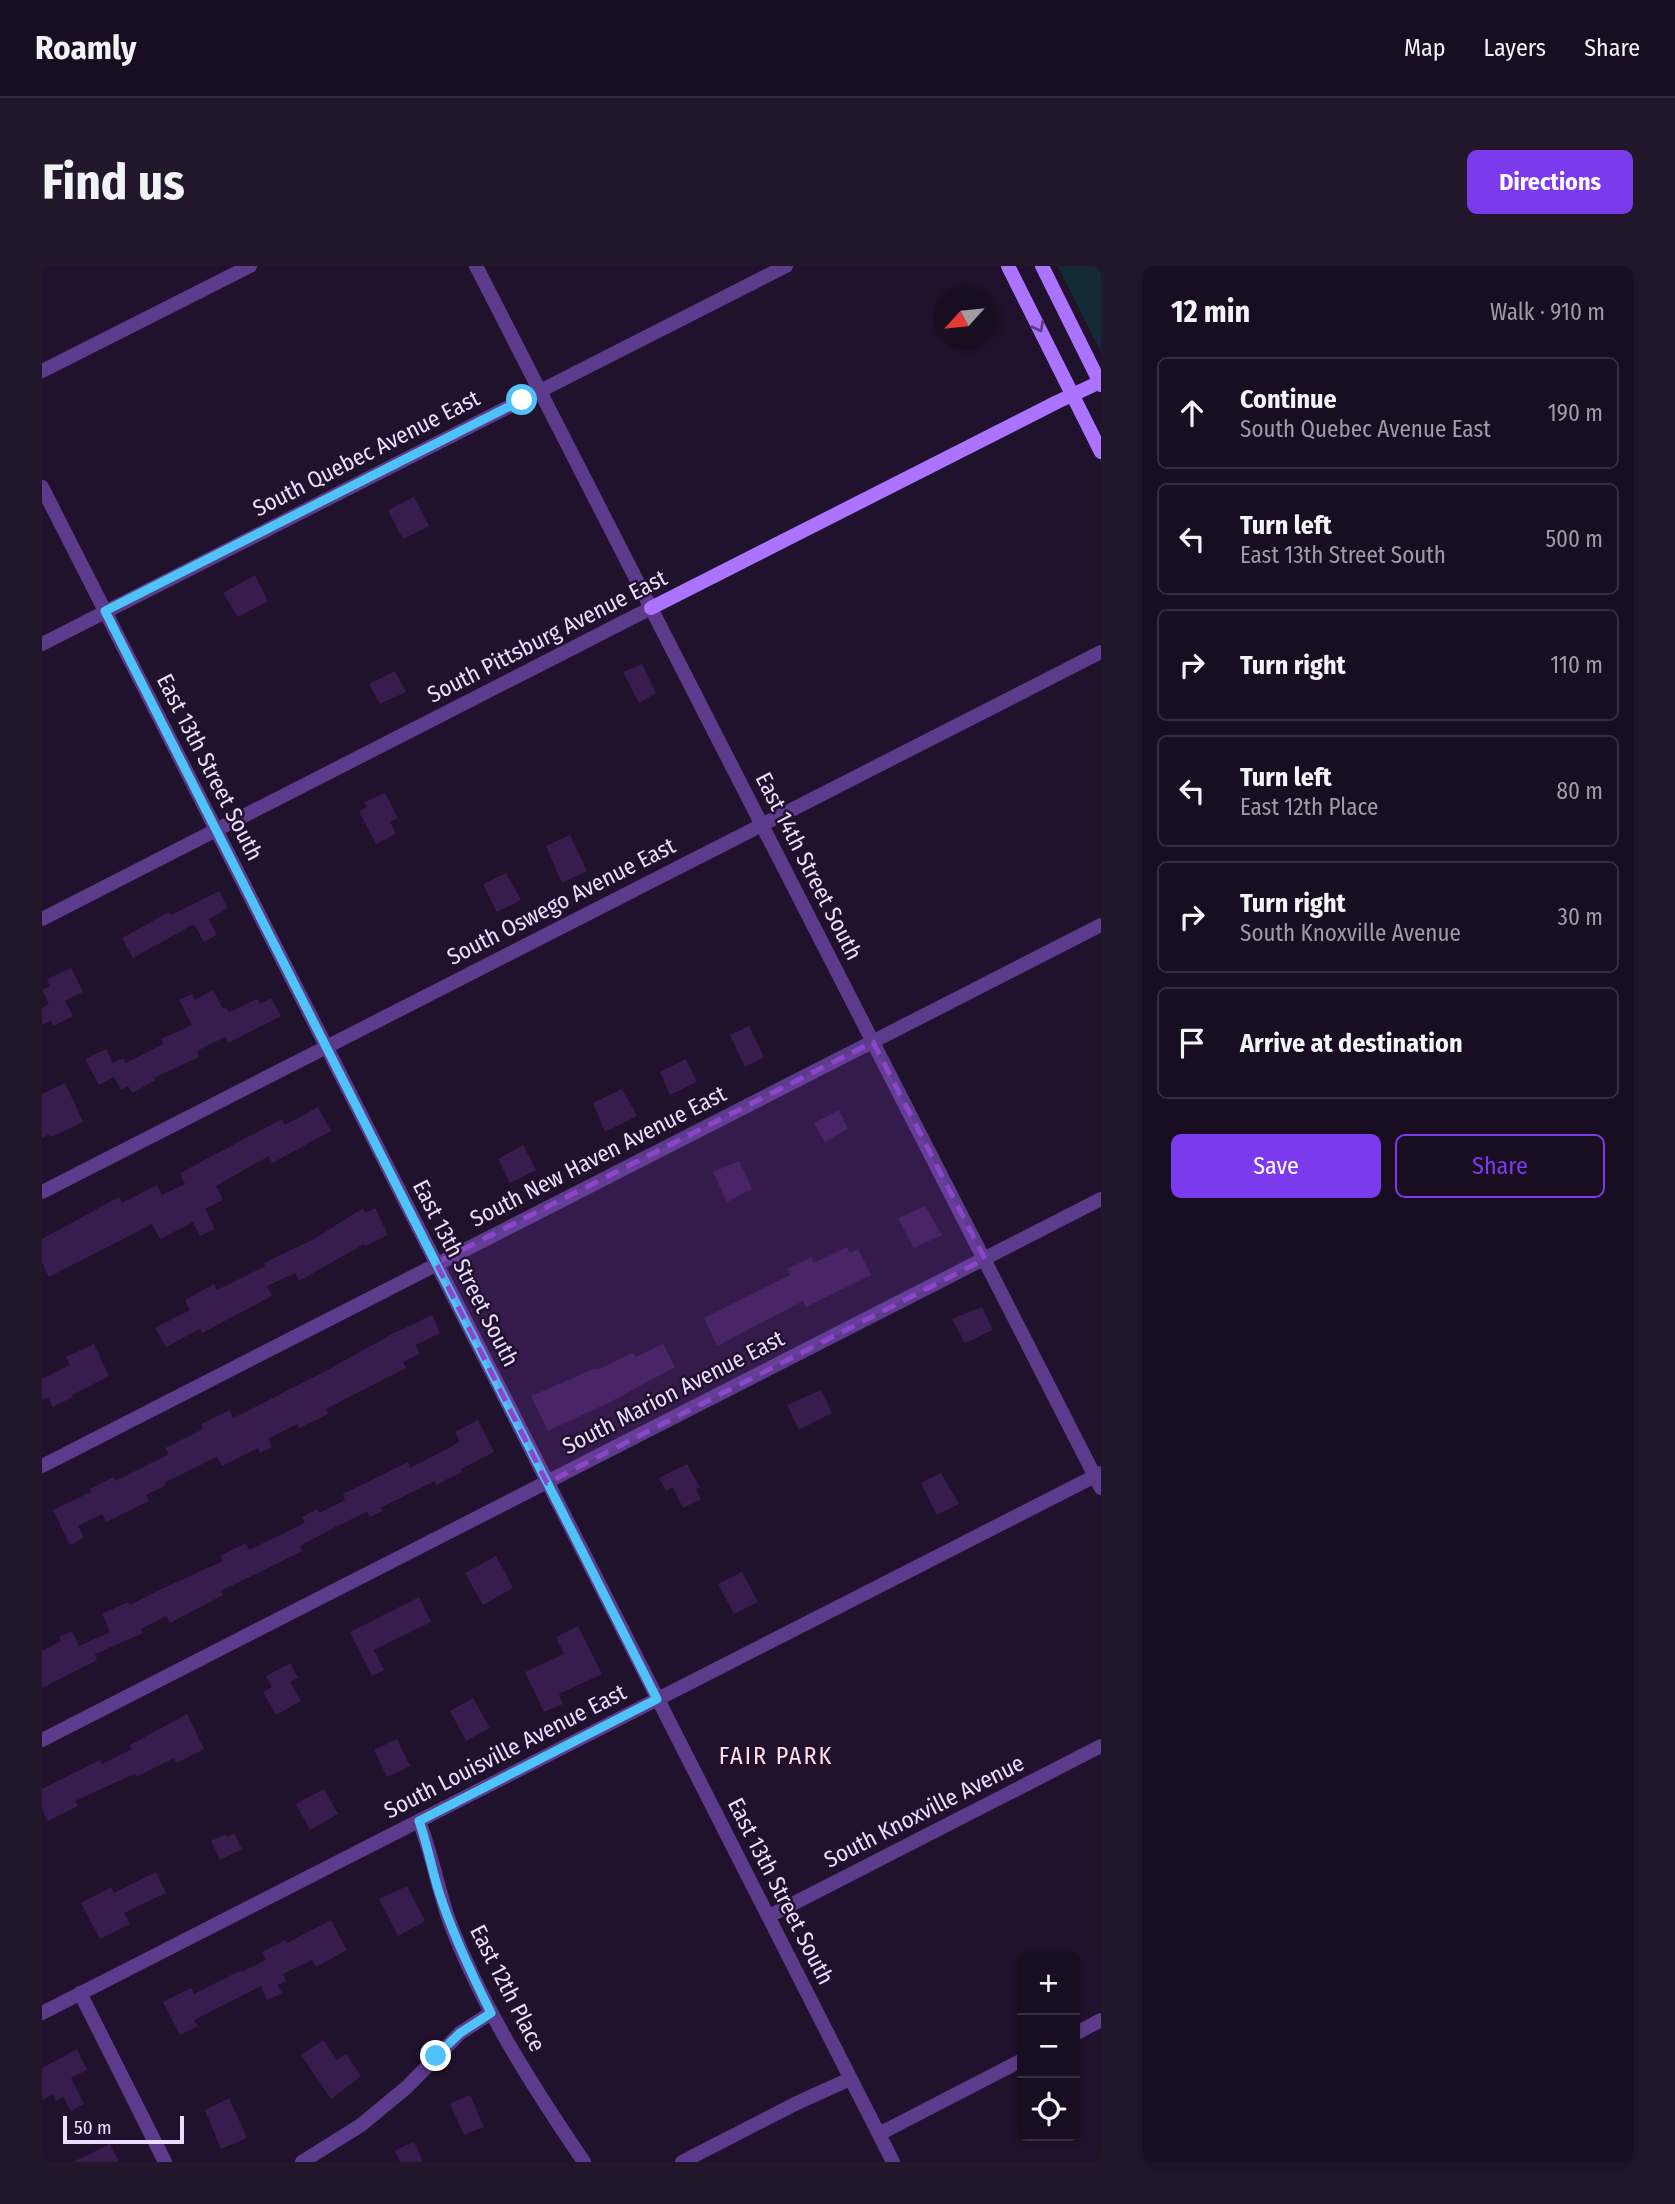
<!DOCTYPE html>
<html lang="en">
<head>
<meta charset="utf-8">
<style>
	body { margin:0; font-family:"Fira Sans Condensed",sans-serif; background:#21162a; color:#f1f3f6 }
	.controls { position:absolute; right:21px; bottom:21px; display:grid; overflow:hidden; border-radius:10px; box-shadow:0 4px 10px #0003 }
	.controls button { width:63px; height:63px; display:grid; place-items:center; padding:0; border:0; border-bottom:2px solid #362d3f; background:#180d21; color:#f1f3f6; font:35px sans-serif }
	.compass { position:absolute; left:891px; top:21px; width:63px; height:63px; border-radius:50%; background:#180d21; box-shadow:0 4px 10px #0003; rotate:243deg }
	.scale { position:absolute; left:21px; bottom:18px; width:121px; box-sizing:border-box; padding-left:7px; border:4px solid #eddcff; border-top:0; font-size:19px; line-height:24px; white-space:nowrap; color:#eddcff; -webkit-text-stroke:5px #20112c; paint-order:stroke }
	.stop { position:absolute; width:21px; height:21px; margin:-16px; border:5px solid #4fc3f7; border-radius:50%; background:#fff }
	.stop.end { background:#4fc3f7; border-color:#fff; box-shadow:0 2px 7px #0008 }
	.list { margin:0; padding:0; list-style:none }
	h2 { display:flex; justify-content:space-between; align-items:center; height:91px; margin:0; padding:0 28px; font-size:30px }
	h2 small { font-size:23px; font-weight:400; color:#9f9ca5 }
	.list li { display:grid; grid-template-columns:46px 1fr auto; gap:21px; align-items:center; box-sizing:border-box; height:112px; margin:0 14px 14px; padding:0 14px; border:2px solid #362d3f; border-radius:10px }
	.list b { display:block; font-size:26px; white-space:nowrap }
	.list p { margin:0; font-size:23px; white-space:nowrap; color:#9f9ca5 }
	.list em { font-size:23px; font-style:normal; color:#9f9ca5 }
	.actions { display:flex; gap:14px; padding:21px 28px }
	.actions a { flex:1; padding:16px 0; border:2px solid #7c3aed; border-radius:10px; text-align:center; font-size:24px; color:#7c3aed }
	.actions .main { background:#7c3aed; color:#fff }
	.icon { flex:none; width:38px; height:38px; fill:none; stroke:currentColor; stroke-width:2; stroke-linecap:round; stroke-linejoin:round }
	.map { position:relative; flex:none; width:1059px; height:1896px; overflow:hidden; border-radius:10px }
	header { display:flex; align-items:center; gap:42px; box-sizing:border-box; height:98px; padding:0 35px; background:#180d21; border-bottom:2px solid #362d3f }
	header strong { font-size:33px }
	nav { display:flex; gap:38px; margin-inline-start:auto; font-size:24px }
	.intro { display:flex; align-items:center; justify-content:space-between; box-sizing:border-box; height:168px; padding:0 42px }
	h1 { margin:0; font-size:49px }
	.button { padding:18px 32px; border-radius:10px; background:#7c3aed; color:#fff; font-size:24px; font-weight:700 }
	main { display:flex; gap:42px; padding:0 42px }
	aside { flex:1; background:#180d21; border-radius:10px; box-shadow:0 4px 10px #0003 }
	.map>svg:first-child { display:block }
	.green { fill:#132b37 }
	.building { fill:#391c4e }
	.lines { fill:none; stroke-linecap:round; stroke-linejoin:round }
	.street { stroke:#5d3b8c; stroke-width:14 }
	.secondary { stroke:#ab73ff; stroke-width:14 }
	.oneway { stroke:#5f3d8b }
	.route { stroke:#4fc3f7; stroke-width:9 }
	.marked { fill:#8c46c9; fill-opacity:0.2; stroke:#8c46c9; stroke-width:5; stroke-dasharray:14 9; stroke-linejoin:round }
	.labels { text-anchor:middle; dominant-baseline:central; stroke-width:5; stroke-linejoin:round; paint-order:stroke }
	.street-label { font-size:23px; fill:#eddcff; stroke:#20112c }
	.neighbourhood-label { font-size:24px; letter-spacing:2px; fill:#ffdee7; stroke:#20112c }
</style>
</head>
<body>
<header>
<strong>Roamly</strong>
<nav><a>Map</a><a>Layers</a><a>Share</a></nav>
</header>
<div class="intro"><h1>Find us</h1><a class="button">Directions</a></div>
<main>
<div class="map">
<svg width="1059" height="1896" viewBox="0 0 1059 1896">
	<rect width="100%" height="100%" fill="#20112c"/>
	<path class="green" d="M1016,0H1059V86Z"/>
	<g class="building">
		<path d="M372,231L387,260L361,273L346,244Z"/>
		<path d="M213,309L226,335L196,351L181,327Z"/>
		<path d="M600,398L614,427L597,437L581,406Z"/>
		<path d="M353,405L364,426L338,438L327,418Z"/>
		<path d="M343,527L356,552L348,556L354,568L334,578L317,545L325,541L322,536Z"/>
		<path d="M528,569L545,605L520,617L504,580Z"/>
		<path d="M464,607L479,634L455,646L441,618Z"/>
		<path d="M177,625L186,642L167,653L175,669L162,676L152,658L91,692L80,672L127,646L129,649Z"/>
		<path d="M29,702L41,726L23,735L31,750L11,760L9,754L0,759V742L7,738L0,724L8,720L5,713Z"/>
		<path d="M171,724L181,743L184,741L187,746L215,733L218,738L229,732L239,750L186,777L183,771L155,785L157,791L112,812L114,814L90,827L86,820L79,824L72,811L57,819L43,793L64,783L71,797L81,792L84,797L121,778L119,773L150,759L137,734L150,728L153,734Z"/>
		<path d="M707,760L722,791L703,801L688,769Z"/>
		<path d="M644,793L655,816L628,829L618,806Z"/>
		<path d="M23,817L41,856L9,871L7,868L0,872V828Z"/>
		<path d="M580,823L595,850L563,866L551,837Z"/>
		<path d="M276,841L289,865L230,897L227,890L174,920L181,934L163,943L173,963L158,970L151,956L118,973L110,958L7,1011L0,997V973L77,931L80,937L115,919L120,929L143,918L138,907L240,853L243,859Z"/>
		<path d="M797,844L806,863L783,876L772,857Z"/>
		<path d="M481,879L494,904L468,917L456,893Z"/>
		<path d="M697,895L710,923L685,936L671,906Z"/>
		<path d="M883,940L900,969L872,982L856,952Z"/>
		<path d="M321,942L323,947L333,942L346,969L323,980L322,978L257,1015L253,1007L225,1020L230,1030L160,1067L158,1063L124,1081L113,1062L148,1044L143,1034L172,1018L175,1024L223,1000L222,997L272,973Z"/>
		<path d="M805,981L808,987L816,983L829,1009L764,1041L761,1035L675,1080L662,1052L748,1009L745,1003L769,991L772,997Z"/>
		<path d="M940,1041L951,1064L923,1077L910,1053Z"/>
		<path d="M390,1049L398,1067L374,1079L378,1088L361,1096L364,1102L284,1143L286,1148L257,1162L255,1158L226,1173L230,1181L218,1187L216,1182L180,1200L175,1191L122,1217L123,1220L104,1229L107,1235L64,1256L60,1248L36,1260L42,1272L28,1279L11,1244L49,1226L48,1223L71,1211L73,1215L127,1188L123,1182L161,1163L159,1158L188,1144L191,1152L284,1105L350,1068Z"/>
		<path d="M52,1078L67,1110L30,1129L31,1131L11,1141L6,1131L0,1134V1113L28,1099L24,1091Z"/>
		<path d="M621,1078L633,1101L570,1135L506,1165L489,1130L554,1102L555,1104L591,1087L594,1091Z"/>
		<path d="M779,1124L790,1147L757,1164L745,1139Z"/>
		<path d="M436,1154L452,1186L419,1203L421,1205L394,1219L393,1215L338,1242L340,1245L328,1251L325,1246L295,1260L258,1280L260,1285L179,1325L181,1329L128,1357L124,1350L99,1363L101,1367L53,1388L55,1394L0,1422V1385L19,1375L17,1371L30,1365L37,1380L68,1366L60,1348L86,1336L88,1339L117,1324L181,1295L178,1290L204,1277L207,1284L263,1257L260,1251L275,1243L277,1247L303,1234L301,1228L366,1196L368,1202L418,1176L413,1166Z"/>
		<path d="M645,1198L658,1222L654,1223L659,1233L641,1242L631,1221L624,1225L617,1212Z"/>
		<path d="M899,1207L917,1238L895,1249L879,1217Z"/>
		<path d="M454,1290L471,1322L441,1339L423,1307Z"/>
		<path d="M700,1306L716,1336L692,1348L676,1318Z"/>
		<path d="M377,1331L389,1356L332,1384L342,1404L330,1410L308,1366Z"/>
		<path d="M536,1360L560,1408L517,1428L521,1438L502,1446L483,1406L522,1388L514,1371Z"/>
		<path d="M248,1397L256,1412L248,1416L259,1435L234,1449L221,1426L230,1421L224,1410Z"/>
		<path d="M431,1432L448,1462L424,1475L408,1445Z"/>
		<path d="M145,1448L162,1483L134,1497L132,1492L94,1511L93,1508L79,1514L33,1535L36,1540L6,1555L0,1543V1523L58,1494L60,1498L90,1483L88,1479Z"/>
		<path d="M355,1473L368,1500L345,1511L332,1484Z"/>
		<path d="M282,1523L296,1548L268,1564L254,1538Z"/>
		<path d="M192,1567L200,1583L178,1594L169,1575L184,1568L185,1571Z"/>
		<path d="M114,1606L124,1627L82,1647L88,1658L58,1673L39,1637L69,1621L72,1627Z"/>
		<path d="M365,1620L383,1655L356,1670L337,1633Z"/>
		<path d="M289,1654L305,1684L274,1701L270,1694L241,1708L244,1715L236,1719L240,1727L225,1734L219,1720L152,1754L156,1760L138,1769L121,1736L149,1722L152,1728L199,1704L200,1706L224,1694L220,1686L244,1674L245,1677Z"/>
		<path d="M281,1774L295,1794L304,1788L319,1810L289,1833L259,1789Z"/>
		<path d="M35,1783L45,1804L29,1812L42,1838L29,1845L21,1831L14,1835L11,1828L0,1834V1802Z"/>
		<path d="M428,1829L442,1861L422,1869L408,1838Z"/>
		<path d="M187,1832L205,1872L179,1883L163,1844Z"/>
		<path d="M372,1876L381,1896H358L353,1884Z"/>
		<path d="M68,1878L77,1896H31Z"/>
	</g>
	<g class="lines">
		<g class="street">
			<path d="M434,0L1059,1222"/>
			<path d="M0,105L208,0"/>
			<path d="M0,221L851,1896"/>
			<path d="M0,378L744,0"/>
			<path d="M0,653L609,342"/>
			<path d="M0,926L1059,386"/>
			<path d="M0,1200L1059,659"/>
			<path d="M0,1474L1059,933"/>
			<path d="M377,1555C390,1588 396,1624 408,1657C441,1743 491,1821 542,1896"/>
			<path d="M727,1650L1059,1480"/>
			<path d="M38,1727L123,1896"/>
			<path d="M0,1747L1059,1207"/>
			<path d="M1033,1768L1059,1754"/>
			<path d="M837,1868L980,1794"/>
			<path d="M260,1896L319,1859L365,1821L418,1767L449,1747"/>
			<path d="M640,1896L757,1836L808,1813"/>
		</g>
		<g class="secondary">
			<path d="M966,0L1059,186"/>
			<path d="M1000,0L1059,119"/>
			<path d="M609,342L1015,136L1058,116"/>
		</g>
	</g>
	<defs><path id="oneway-chevron" d="M-2-3.5L2.5 0L-2 3.5" fill="none" stroke-width="1.6" stroke-linecap="round" stroke-linejoin="round" transform="scale(1.75)"/></defs>
	<use class="oneway" href="#oneway-chevron" transform="translate(997 61) rotate(63)"/>
	<g class="lines">
		<path class="route" d="M394,1790L418,1767L449,1747C429,1707 409,1665 396,1623C389,1600 385,1577 377,1555L615,1433L63,345L480,134"/>
	</g>
	<path class="marked" d="M831,776L943,993L505,1217L394,997Z"/>
	<g class="labels">
		<g class="street-label">
			<text transform="translate(324 187) rotate(-27)">South Quebec Avenue East</text>
			<text transform="translate(505 370) rotate(-27)">South Pittsburg Avenue East</text>
			<text transform="translate(168 501) rotate(63)">East 13th Street South</text>
			<text transform="translate(767 600) rotate(63)">East 14th Street South</text>
			<text transform="translate(519 635) rotate(-27)">South Oswego Avenue East</text>
			<text transform="translate(556 890) rotate(-27)">South New Haven Avenue East</text>
			<text transform="translate(424 1007) rotate(63)">East 13th Street South</text>
			<text transform="translate(631 1126) rotate(-27)">South Marion Avenue East</text>
			<text transform="translate(463 1485) rotate(-27)">South Louisville Avenue East</text>
			<text transform="translate(882 1545) rotate(-27)">South Knoxville Avenue</text>
			<text transform="translate(739 1625) rotate(63)">East 13th Street South</text>
			<text transform="translate(466 1722) rotate(63)">East 12th Place</text>
		</g>
		<g class="neighbourhood-label">
			<text x="734" y="1490">FAIR PARK</text>
		</g>
	</g>
</svg>
<div class="controls">
<button>+</button>
<button>−</button>
<button><svg class="icon" aria-label="locate" viewBox="0 0 24 24"><circle cx="12" cy="12" r="6"/><path d="M12 2v4M12 18v4M2 12h4M18 12h4"/></svg></button>
</div>
<svg class="compass" viewBox="-18 -18 36 36"><path d="M0-13l5 13h-10z" fill="#e53935"/><path d="M0 13l5-13h-10z" fill="#9f9ca5"/></svg>
<div class="scale">50 m</div>
<div class="stop" style="left:480px;top:134px"></div>
<div class="stop end" style="left:394px;top:1790px"></div>
</div>
<aside>
<h2>12 min<small>Walk · 910 m</small></h2>
<ul class="list">
<li><svg class="icon" aria-label="ahead" viewBox="0 0 24 24"><path d="M12 20V5M6 11l6-6 6 6"/></svg><div><b>Continue</b><p>South Quebec Avenue East</p></div><em>190 m</em></li>
<li><svg class="icon" aria-label="left" viewBox="0 0 24 24"><path d="M17 20v-9H6M10 6l-5 5 5 5"/></svg><div><b>Turn left</b><p>East 13th Street South</p></div><em>500 m</em></li>
<li><svg class="icon" aria-label="right" viewBox="0 0 24 24"><path d="M7 20v-9h11M14 6l5 5-5 5"/></svg><div><b>Turn right</b></div><em>110 m</em></li>
<li><svg class="icon" aria-label="left" viewBox="0 0 24 24"><path d="M17 20v-9H6M10 6l-5 5 5 5"/></svg><div><b>Turn left</b><p>East 12th Place</p></div><em>80 m</em></li>
<li><svg class="icon" aria-label="right" viewBox="0 0 24 24"><path d="M7 20v-9h11M14 6l5 5-5 5"/></svg><div><b>Turn right</b><p>South Knoxville Avenue</p></div><em>30 m</em></li>
<li><svg class="icon" aria-label="arrive" viewBox="0 0 24 24"><path d="M6 21V4h12l-3 4 3 4H6"/></svg><div><b>Arrive at destination</b></div></li>
</ul>
<div class="actions"><a class="main">Save</a><a>Share</a></div>
</aside>
</main>
</body>
</html>
